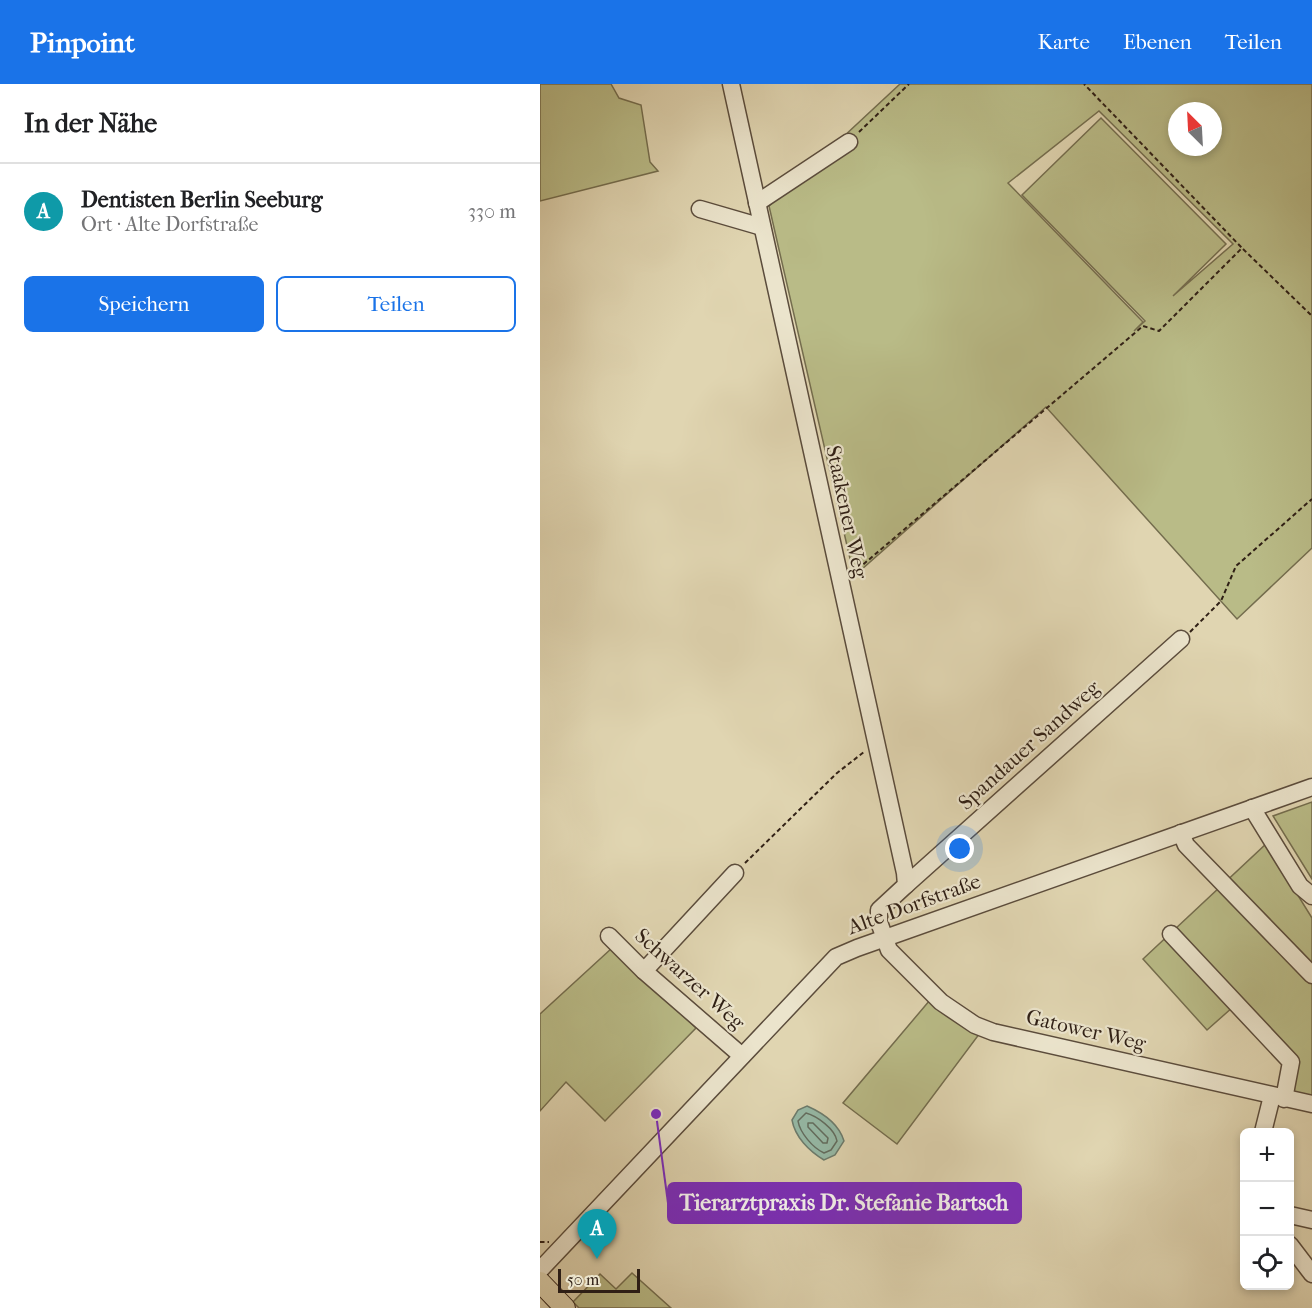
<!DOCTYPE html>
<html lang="de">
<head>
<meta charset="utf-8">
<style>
	body { margin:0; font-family:"IM FELL French Canon",serif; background:#f6f6f6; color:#202124 }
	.controls { position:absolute; right:18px; bottom:18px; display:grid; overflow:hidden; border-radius:9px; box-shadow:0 3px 9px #0003 }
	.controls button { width:54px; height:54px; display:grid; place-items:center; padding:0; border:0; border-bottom:2px solid #e0e0e0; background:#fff; color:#202124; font:30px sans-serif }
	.compass { position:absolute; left:628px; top:18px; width:54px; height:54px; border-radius:50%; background:#fff; box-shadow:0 3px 9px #0003; rotate:336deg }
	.scale { position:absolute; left:18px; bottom:15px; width:82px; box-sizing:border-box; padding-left:6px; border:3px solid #2f1f15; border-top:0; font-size:16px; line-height:21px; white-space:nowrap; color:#2f1f15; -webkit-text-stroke:4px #ebe4cc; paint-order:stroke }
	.you { position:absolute; left:420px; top:765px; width:21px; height:21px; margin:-15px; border:4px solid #fff; border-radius:50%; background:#1a73e8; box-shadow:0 0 0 9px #1a73e833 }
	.badge { display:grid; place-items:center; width:39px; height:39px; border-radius:50%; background:#1a73e8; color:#fff; font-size:20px; font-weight:700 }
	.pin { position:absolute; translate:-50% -50px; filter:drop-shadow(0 2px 3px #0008) }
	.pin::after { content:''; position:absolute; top:32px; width:21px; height:18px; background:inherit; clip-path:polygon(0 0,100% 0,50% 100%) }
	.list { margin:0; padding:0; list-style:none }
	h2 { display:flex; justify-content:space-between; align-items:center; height:78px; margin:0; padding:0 24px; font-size:26px }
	h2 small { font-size:20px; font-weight:400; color:#757577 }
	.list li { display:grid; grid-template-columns:39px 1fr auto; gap:18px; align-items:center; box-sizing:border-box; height:96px; padding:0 24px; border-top:2px solid #e0e0e0 }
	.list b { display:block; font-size:22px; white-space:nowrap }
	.list p { margin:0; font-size:20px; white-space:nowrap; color:#757577 }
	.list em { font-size:20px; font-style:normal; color:#757577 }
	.actions { display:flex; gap:12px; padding:18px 24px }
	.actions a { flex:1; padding:14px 0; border:2px solid #1a73e8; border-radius:9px; text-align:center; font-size:21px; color:#1a73e8 }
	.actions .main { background:#1a73e8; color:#fff }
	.icon { flex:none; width:33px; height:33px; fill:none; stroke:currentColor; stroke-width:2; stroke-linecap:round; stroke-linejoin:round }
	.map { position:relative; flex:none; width:772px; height:1224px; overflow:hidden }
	header { display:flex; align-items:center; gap:36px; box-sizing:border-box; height:84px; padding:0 30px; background:#1a73e8; color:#fff }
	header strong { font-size:28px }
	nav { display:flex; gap:33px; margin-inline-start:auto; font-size:21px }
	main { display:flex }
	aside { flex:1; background:#fff }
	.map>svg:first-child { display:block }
	.green { fill:#b9bb87; stroke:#746d4e; stroke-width:1.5; fill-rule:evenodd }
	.water { fill:#95b9a6; stroke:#6c7b6c; stroke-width:1.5 }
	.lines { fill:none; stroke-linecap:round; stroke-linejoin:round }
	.shore { stroke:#626c5e; stroke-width:1.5 }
	.minor-casing { stroke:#5b4c3c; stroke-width:19 }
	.major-casing { stroke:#2f1f15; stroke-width:22 }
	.path { stroke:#2f1f15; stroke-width:2; stroke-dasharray:4.5 3; stroke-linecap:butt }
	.minor { stroke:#ebe4cc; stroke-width:16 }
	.major { stroke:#e0d5b1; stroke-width:20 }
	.labels { text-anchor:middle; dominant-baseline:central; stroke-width:4.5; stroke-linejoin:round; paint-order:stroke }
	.street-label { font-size:21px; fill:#2f1f15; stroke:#ebe4cc }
	.leader { fill:none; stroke:#7b2cbf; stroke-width:2 }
	.callout-dot { fill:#7b2cbf; stroke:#ebe4cc; stroke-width:2 }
	.callout { fill:#7b2cbf; stroke:#7b2cbf; stroke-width:2 }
	.callout-label { font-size:22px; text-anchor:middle; font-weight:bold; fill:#fff }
</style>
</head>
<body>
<header>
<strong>Pinpoint</strong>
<nav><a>Karte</a><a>Ebenen</a><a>Teilen</a></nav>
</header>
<main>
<aside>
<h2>In der Nähe<small></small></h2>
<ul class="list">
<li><span class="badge" style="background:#0f9aa8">A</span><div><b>Dentisten Berlin Seeburg</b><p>Ort · Alte Dorfstraße</p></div><em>330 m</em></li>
</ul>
<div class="actions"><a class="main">Speichern</a><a>Teilen</a></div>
</aside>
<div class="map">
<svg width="772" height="1224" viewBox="0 0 772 1224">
	<rect width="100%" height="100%" fill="#e0d5b1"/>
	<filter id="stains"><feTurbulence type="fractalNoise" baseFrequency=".00333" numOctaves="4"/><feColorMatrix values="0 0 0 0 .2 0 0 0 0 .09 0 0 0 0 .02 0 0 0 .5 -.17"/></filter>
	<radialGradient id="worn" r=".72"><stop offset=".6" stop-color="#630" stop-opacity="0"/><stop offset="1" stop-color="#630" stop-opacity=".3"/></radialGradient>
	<g class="green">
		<path d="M0,0H71L79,14L101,21L110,78L118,87L0,117Z"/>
		<path d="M360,0H772V464L697,535L506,323L314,492L229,122ZM559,27L693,160L633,212L686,160L561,34L482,111L605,237L594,247L603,238L468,99ZM637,27H673V63H637Z"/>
		<path d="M772,718V795L733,732Z"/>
		<path d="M726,760L772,834V1015L740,1008L745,977L693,923L667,946L603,875Z"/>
		<path d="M72,864L156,944L65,1037L26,998L0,1027V930Z"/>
		<path d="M390,916L440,949L357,1060L303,1019Z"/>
		<path d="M92,1189L131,1224H39L33,1218L60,1190L76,1205Z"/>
	</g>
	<path class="water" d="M267,1022C283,1029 299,1040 304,1057L295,1071L284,1076C269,1067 255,1053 252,1036L258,1026Z"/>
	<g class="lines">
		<g class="shore">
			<path d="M266,1029C277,1032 295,1045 297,1057L291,1066L284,1069C273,1064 260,1049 258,1037Z"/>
			<path d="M268,1039H273L288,1054L287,1059H283L268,1043Z"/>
		</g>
		<defs>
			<g id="minor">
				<path d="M191,0L365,789L366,801L339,826V838L349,866L401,918L435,941L453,948L772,1020"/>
				<path d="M217,119L309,58"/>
				<path d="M160,125L222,143"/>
				<path d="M712,724L760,802L772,812"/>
				<path d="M641,749L646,761L772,891"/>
				<path d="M366,801L641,555"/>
				<path d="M631,850L751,978L744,1015"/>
				<path d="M69,852L104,887L202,972"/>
				<path d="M104,887L195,789"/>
				<path d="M723,1048L732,1012"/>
				<path d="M750,1131L772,1136"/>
				<path d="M750,1161L772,1190"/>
				<path d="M0,1186L296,873L317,864L772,703"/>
			</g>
			<path id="major" d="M0,1198L25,1224"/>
		</defs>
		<use href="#minor" class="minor-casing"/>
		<use href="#major" class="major-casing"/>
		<g class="path">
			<path d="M319,48L369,0"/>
			<path d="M703,165L772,232"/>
			<path d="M312,490L603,242L619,247L702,164L544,0"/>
			<path d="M650,548L681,517L696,482L772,415"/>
			<path d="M205,779L297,689L324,668"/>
			<path d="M0,1158H9"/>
		</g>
		<use href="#minor" class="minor"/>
		<use href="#major" class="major"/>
	</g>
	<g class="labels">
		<g class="street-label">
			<text transform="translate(307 428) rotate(78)">Staakener Weg</text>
			<text transform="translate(489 661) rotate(-42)">Spandauer Sandweg</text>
			<text transform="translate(374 820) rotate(-20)">Alte Dorfstraße</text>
			<text transform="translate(150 895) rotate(42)">Schwarzer Weg</text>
			<text transform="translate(546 946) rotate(13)">Gatower Weg</text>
		</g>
	</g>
	<path class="leader" d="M116 1030L128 1119"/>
	<circle class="callout-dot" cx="116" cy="1030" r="6"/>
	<rect class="callout" x="128" y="1099" width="353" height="40" rx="6"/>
	<g class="callout-label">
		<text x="304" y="1126">Tierarztpraxis Dr. Stefanie Bartsch</text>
	</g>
	<rect width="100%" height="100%" filter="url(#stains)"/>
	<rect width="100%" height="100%" fill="url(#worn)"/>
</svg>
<div class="controls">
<button>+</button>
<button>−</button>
<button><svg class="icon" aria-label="locate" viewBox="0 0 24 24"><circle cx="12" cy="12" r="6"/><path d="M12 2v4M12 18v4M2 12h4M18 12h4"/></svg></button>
</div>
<svg class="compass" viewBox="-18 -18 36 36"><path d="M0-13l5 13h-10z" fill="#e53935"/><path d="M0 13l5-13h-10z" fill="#757577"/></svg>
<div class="scale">50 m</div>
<div class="you"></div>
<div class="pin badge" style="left:57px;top:1175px;background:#0f9aa8">A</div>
</div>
</main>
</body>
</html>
